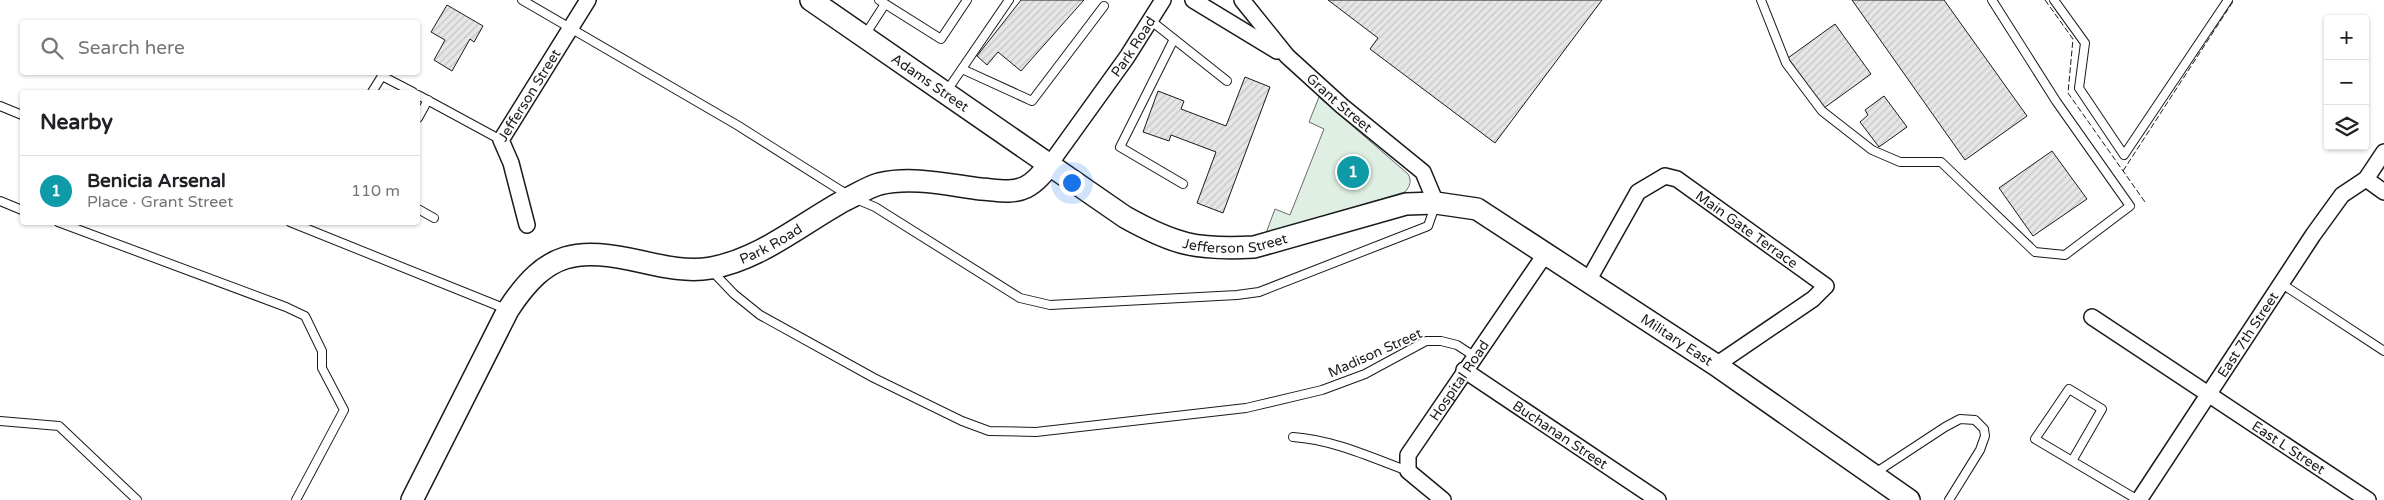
<!DOCTYPE html>
<html lang="en">
<head>
<meta charset="utf-8">
<style>
	body { margin:0; font-family:"Varela Round",sans-serif; background:#f6f6f6; color:#202124 }
	.controls { position:absolute; right:15px; top:15px; display:grid; overflow:hidden; border-radius:5px; box-shadow:0 1px 4px #0004 }
	.controls button { width:45px; height:45px; display:grid; place-items:center; padding:0; border:0; border-bottom:1px solid #e0e0e0; background:#fff; color:#202124; font:25px sans-serif }
	.you { position:absolute; left:1071px; top:182px; width:18px; height:18px; margin:-12px; border:4px solid #fff; border-radius:50%; background:#1a73e8; box-shadow:0 0 0 8px #1a73e833 }
	.badge { display:grid; place-items:center; width:32px; height:32px; border-radius:50%; background:#7c3aed; color:#fff; font-size:16px; font-weight:700 }
	.pin { position:absolute; translate:-50% -50%; border:2px solid #fff; box-shadow:0 1px 5px #0006 }
	.list { margin:0; padding:0; list-style:none }
	h2 { display:flex; justify-content:space-between; align-items:center; height:65px; margin:0; padding:0 20px; font-size:21px }
	h2 small { font-size:16px; font-weight:400; color:#757577 }
	.list li { display:grid; grid-template-columns:32px 1fr auto; gap:15px; align-items:center; box-sizing:border-box; height:70px; padding:0 20px; border-top:1px solid #e0e0e0 }
	.list b { display:block; font-size:19px; white-space:nowrap }
	.list p { margin:0; font-size:16px; white-space:nowrap; color:#757577 }
	.list em { font-size:16px; font-style:normal; color:#757577 }
	.icon { flex:none; width:28px; height:28px; fill:none; stroke:currentColor; stroke-width:2; stroke-linecap:round; stroke-linejoin:round }
	.map { position:relative; flex:none; width:2384px; height:500px; overflow:hidden }
	.search { position:absolute; background:#fff; box-shadow:0 1px 4px #0004; left:20px; top:20px; width:400px; height:55px; display:flex; align-items:center; gap:12px; box-sizing:border-box; padding:0 18px; border-radius:5px; color:#757577; font-size:19px }
	.panel { position:absolute; background:#fff; box-shadow:0 1px 4px #0004; left:20px; top:90px; width:400px; height:135px; border-radius:5px }
	.map>svg:first-child { display:block }
	.grass { fill:#e0efe3; stroke:#6a6a6a }
	.building { fill:url(#building-hatch); stroke:#1a1a1a }
	.lines { fill:none; stroke-linecap:round; stroke-linejoin:round }
	.lane-casing { stroke:#1a1a1a; stroke-width:10 }
	.street-casing { stroke:#1a1a1a; stroke-width:18 }
	.secondary-casing { stroke:#1a1a1a; stroke-width:24 }
	.lane { stroke:#fff; stroke-width:8 }
	.street { stroke:#fff; stroke-width:15 }
	.secondary { stroke:#fff; stroke-width:21 }
	.fence { stroke:#1a1a1a; stroke-width:1; stroke-dasharray:6 2.5; stroke-linecap:butt }
	.labels { text-anchor:middle; dominant-baseline:central; stroke-width:4; stroke-linejoin:round; paint-order:stroke }
	.street-label { font-size:14px; fill:#1a1a1a; stroke:#fff }
</style>
</head>
<body>
<div class="map">
<svg width="2384" height="500" viewBox="0 0 2384 500">
	<defs>
		<pattern id="building-hatch" width="6" height="6" patternUnits="userSpaceOnUse" patternTransform="scale(1.25)"><rect width="6" height="6" fill="#e6e6e6"/><path d="M-1 1l2-2M0 6l6-6M5 7l2-2" fill="none" stroke="#c5c5c5"/></pattern>
	</defs>
	<rect width="100%" height="100%" fill="#fff"/>
	<path class="grass" d="M1319,97L1408,174C1412,181 1410,186 1405,192L1266,233L1275,209L1290,215L1324,129L1309,122Z"/>
	<g class="building">
		<path d="M1021,0H1084L1021,71L998,52L987,65L977,56Z"/>
		<path d="M1328,0H1602L1495,143L1370,49L1378,38Z"/>
		<path d="M1852,0H1944L2027,116L1965,160Z"/>
		<path d="M447,5L483,26L474,42L470,39L452,71L434,60L445,40L431,32Z"/>
		<path d="M1835,24L1871,74L1824,108L1788,58Z"/>
		<path d="M1245,77L1270,87L1223,213L1197,203L1216,152L1171,135L1169,141L1143,132L1158,91L1184,101L1181,109L1226,126Z"/>
		<path d="M1884,96L1907,127L1879,147L1860,122L1868,115L1865,110Z"/>
		<path d="M2052,151L2087,199L2033,236L1999,188Z"/>
	</g>
	<g class="lines">
		<defs>
			<g id="lane">
				<path d="M522,0L737,125L851,197L875,207L1020,298L1050,305L1237,295L1259,292L1428,226L1435,206"/>
				<path d="M879,0L941,39L967,0"/>
				<path d="M1761,0L1786,63L1822,111L1872,150L1900,162H1941L2035,252L2065,255L2130,206L2056,101L1992,0"/>
				<path d="M2054,0L2085,43L2079,88L2124,155L2228,0"/>
				<path d="M1150,20L1227,81"/>
				<path d="M865,35L885,4"/>
				<path d="M1174,39L1120,147L1183,184"/>
				<path d="M962,69L1032,101L1104,6"/>
				<path d="M372,92L382,76L413,92"/>
				<path d="M946,92L1009,0"/>
				<path d="M418,95L501,140"/>
				<path d="M0,106L22,115"/>
				<path d="M418,118L428,100"/>
				<path d="M0,201L22,210"/>
				<path d="M418,209L434,218"/>
				<path d="M58,222L286,307L305,316L322,351V368L344,410L296,500"/>
				<path d="M290,222L506,309"/>
				<path d="M711,270L734,294L760,315L874,378L962,421L989,431L1036,432L1246,408L1322,390L1365,374L1426,341H1441L1457,345L1474,356"/>
				<path d="M2282,284L2384,351"/>
				<path d="M0,421L59,426L137,500"/>
				<path d="M1293,437C1334,440 1370,457 1408,471"/>
				<path d="M2072,461L2102,409L2069,389L2035,439L2138,500"/>
				<path d="M1875,473L1945,427L1960,419L1975,420L1984,429L1985,436L1980,450L1949,500"/>
			</g>
			<g id="street">
				<path d="M1193,0L1277,51"/>
				<path id="s1" d="M1242,0L1287,56L1342,106L1423,172L1436,203"/>
				<path id="s2" d="M1050,164L1127,57L1163,0"/>
				<path d="M2366,179L2384,192"/>
				<path id="s3" d="M527,225L511,163L501,140L588,0"/>
				<path id="s4" d="M1588,281L1638,192L1665,176L1677,179L1826,286L1813,299L1716,365"/>
				<path id="s5" d="M2092,317L2368,500"/>
				<path id="s6" d="M1464,370L1658,500"/>
				<path id="s7" d="M1443,500L1408,471V455L1546,253"/>
				<path id="s8" d="M2139,500L2313,235L2342,195L2366,179L2384,152"/>
			</g>
			<g id="secondary">
				<path id="s9" d="M811,0L1125,217C1175,245 1197,250 1254,247L1406,204L1436,203L1477,209L1716,365L1909,500"/>
				<path id="s10" d="M412,500L508,310C547,250 577,247 643,262C665,267 688,272 711,268C761,259 801,224 845,200C856,195 868,187 879,184C912,176 949,185 981,189C996,190 1012,194 1026,187C1036,182 1043,173 1050,164"/>
			</g>
		</defs>
		<use href="#lane" class="lane-casing"/>
		<use href="#street" class="street-casing"/>
		<use href="#secondary" class="secondary-casing"/>
		<use href="#lane" class="lane"/>
		<use href="#street" class="street"/>
		<use href="#secondary" class="secondary"/>
		<g class="fence">
			<path d="M2045,0L2073,39L2068,93L2145,202"/>
			<path d="M2123,171L2234,0"/>
		</g>
	</g>
	<g class="labels">
		<g class="street-label">
			<text stroke="none"><textPath href="#s2" startOffset="144">Park Road</textPath></text>
			<text stroke="none"><textPath href="#s9" startOffset="145">Adams Street</textPath></text>
			<text stroke="none"><textPath href="#s3" startOffset="142">Jefferson Street</textPath></text>
			<text stroke="none"><textPath href="#s1" startOffset="142">Grant Street</textPath></text>
			<text stroke="none"><textPath href="#s4" startOffset="232">Main Gate Terrace</textPath></text>
			<text stroke="none"><textPath href="#s9" startOffset="498">Jefferson Street</textPath></text>
			<text stroke="none"><textPath href="#s10" startOffset="504">Park Road</textPath></text>
			<text stroke="none"><textPath href="#s8" startOffset="198">East 7th Street</textPath></text>
			<text stroke="none"><textPath href="#s9" startOffset="985">Military East</textPath></text>
			<text transform="translate(1375 353) rotate(-24)">Madison Street</text>
			<text stroke="none"><textPath href="#s7" startOffset="152">Hospital Road</textPath></text>
			<text stroke="none"><textPath href="#s6" startOffset="116">Buchanan Street</textPath></text>
			<text stroke="none"><textPath href="#s5" startOffset="236">East L Street</textPath></text>
		</g>
	</g>
</svg>
<div class="controls">
<button>+</button>
<button>−</button>
<button><svg class="icon" aria-label="layers" viewBox="0 0 24 24"><path d="M12 4l9 5-9 5-9-5zM3 14l9 5 9-5"/></svg></button>
</div>
<div class="you"></div>
<div class="pin badge" style="left:1353px;top:172px;background:#0f9aa8">1</div>
<div class="search"><svg class="icon" aria-label="search" viewBox="0 0 24 24"><circle cx="10" cy="10" r="6"/><path d="M15 15l6 6"/></svg>Search here</div>
<section class="panel">
<h2>Nearby<small></small></h2>
<ul class="list">
<li><span class="badge" style="background:#0f9aa8">1</span><div><b>Benicia Arsenal</b><p>Place · Grant Street</p></div><em>110 m</em></li>
</ul>
</section>
</div>
</body>
</html>
